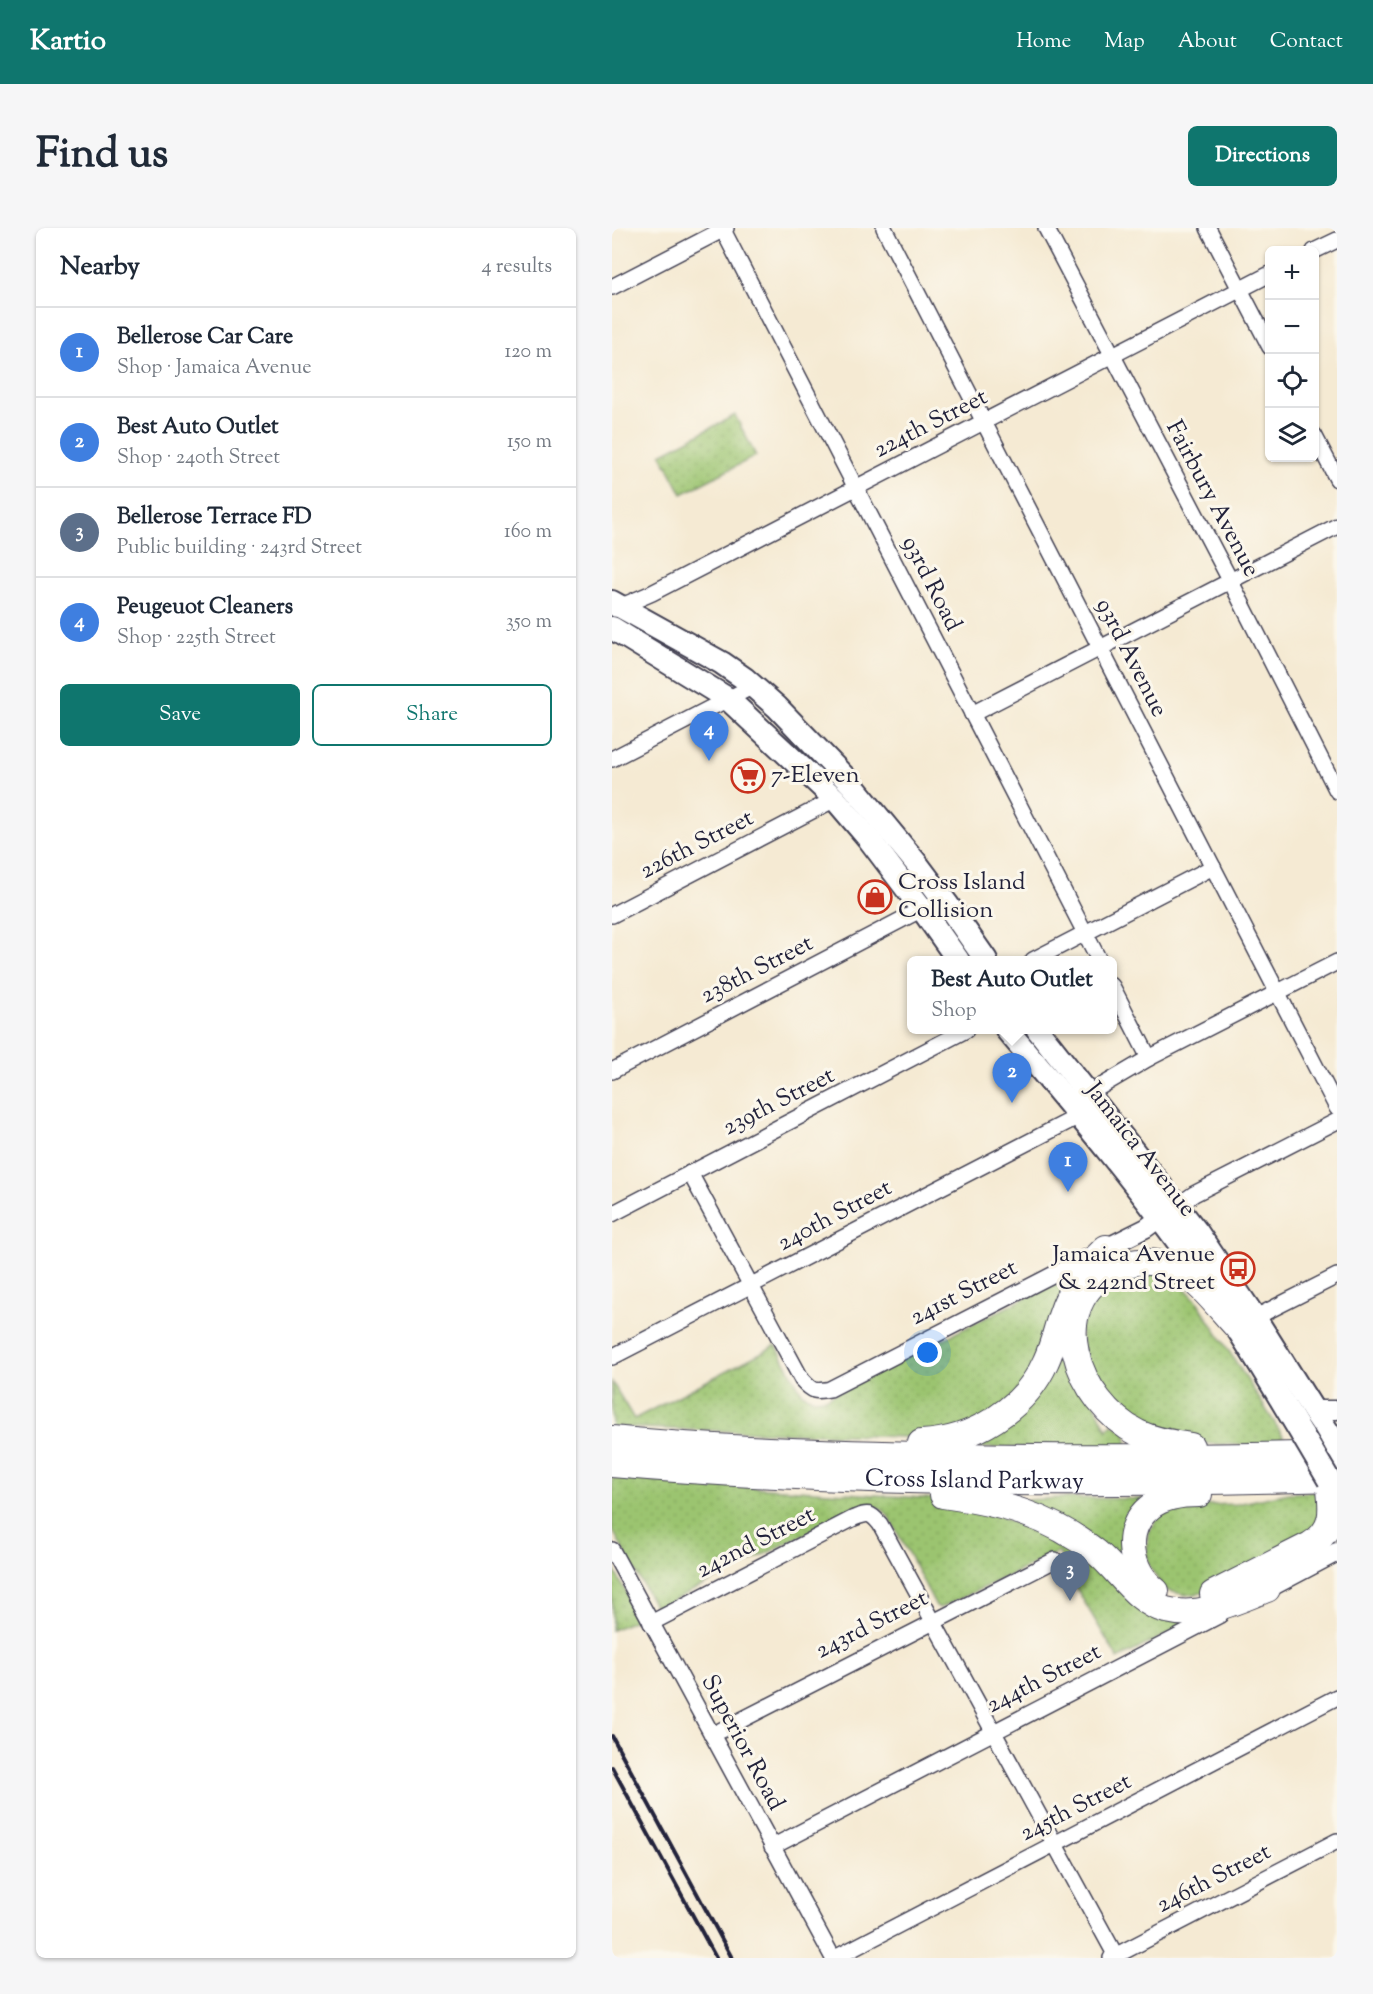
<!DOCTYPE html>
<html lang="en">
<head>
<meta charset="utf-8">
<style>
	body { margin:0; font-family:"Sorts Mill Goudy",serif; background:#f6f6f7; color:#1f2937 }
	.controls { position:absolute; right:18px; top:18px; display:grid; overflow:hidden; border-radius:9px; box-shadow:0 2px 4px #0004 }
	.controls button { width:54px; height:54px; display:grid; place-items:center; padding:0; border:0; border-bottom:2px solid #e0e1e3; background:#fff; color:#1f2937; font:30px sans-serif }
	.you { position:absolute; left:316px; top:1125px; width:21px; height:21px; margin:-15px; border:4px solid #fff; border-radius:50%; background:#1a73e8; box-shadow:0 0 0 9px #1a73e833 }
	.badge { display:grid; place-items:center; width:39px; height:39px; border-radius:50%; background:#0f766e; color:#fff; font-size:20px; font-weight:700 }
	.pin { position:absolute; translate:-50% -50px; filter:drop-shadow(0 2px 3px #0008) }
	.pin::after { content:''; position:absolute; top:32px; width:21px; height:18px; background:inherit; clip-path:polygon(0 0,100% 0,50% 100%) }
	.popup { position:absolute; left:295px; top:728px; width:210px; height:78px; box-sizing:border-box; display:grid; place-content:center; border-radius:9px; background:#fff; filter:drop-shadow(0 2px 4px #0005); font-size:20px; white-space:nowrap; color:#747a83 }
	.popup b { font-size:22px; color:#1f2937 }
	.popup::after { content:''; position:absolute; left:50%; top:100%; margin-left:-12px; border:12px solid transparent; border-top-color:#fff }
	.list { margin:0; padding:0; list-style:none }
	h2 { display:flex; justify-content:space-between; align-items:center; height:78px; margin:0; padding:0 24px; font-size:26px }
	h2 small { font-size:20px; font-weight:400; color:#747a83 }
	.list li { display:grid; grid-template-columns:39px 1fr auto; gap:18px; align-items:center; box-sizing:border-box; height:90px; padding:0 24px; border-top:2px solid #e0e1e3 }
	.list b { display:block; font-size:22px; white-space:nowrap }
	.list p { margin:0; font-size:20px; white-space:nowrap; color:#747a83 }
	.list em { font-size:20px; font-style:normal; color:#747a83 }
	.actions { display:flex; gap:12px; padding:18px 24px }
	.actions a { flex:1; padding:14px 0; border:2px solid #0f766e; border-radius:9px; text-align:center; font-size:21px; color:#0f766e }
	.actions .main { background:#0f766e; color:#fff }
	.icon { flex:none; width:33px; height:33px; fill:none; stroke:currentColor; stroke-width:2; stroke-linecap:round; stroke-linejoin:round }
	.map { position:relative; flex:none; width:725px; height:1730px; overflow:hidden; border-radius:9px }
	header { display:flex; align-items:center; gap:36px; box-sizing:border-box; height:84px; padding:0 30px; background:#0f766e; color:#fff }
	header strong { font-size:28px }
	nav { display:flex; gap:33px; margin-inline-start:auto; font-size:21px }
	.intro { display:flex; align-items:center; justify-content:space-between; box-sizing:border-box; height:144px; padding:0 36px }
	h1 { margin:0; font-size:42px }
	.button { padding:15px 27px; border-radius:9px; background:#0f766e; color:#fff; font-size:21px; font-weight:700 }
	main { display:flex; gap:36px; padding:0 36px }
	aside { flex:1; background:#fff; border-radius:9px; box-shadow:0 2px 4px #0004 }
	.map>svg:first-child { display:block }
	.grass { fill:url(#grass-dots); stroke:#5e7355; stroke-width:1.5 }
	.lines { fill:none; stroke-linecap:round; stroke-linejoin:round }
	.minor-casing { stroke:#424052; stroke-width:18 }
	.tertiary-casing { stroke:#424052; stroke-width:21 }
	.primary-casing { stroke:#424052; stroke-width:26 }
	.motorway-casing { stroke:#424052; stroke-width:28 }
	.minor { stroke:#fff; stroke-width:15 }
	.tertiary { stroke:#fff; stroke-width:18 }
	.primary { stroke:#fff; stroke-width:22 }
	.motorway { stroke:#fff; stroke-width:26 }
	.rail { stroke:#22223b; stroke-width:4 }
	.primary-bridge-casing { stroke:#424052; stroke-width:26; stroke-linecap:butt }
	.primary-bridge { stroke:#fff; stroke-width:22 }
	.labels { text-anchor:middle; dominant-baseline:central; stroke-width:6; stroke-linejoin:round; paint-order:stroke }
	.street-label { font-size:24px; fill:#22223b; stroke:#fbf7ec }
	.poi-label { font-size:24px; fill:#22223b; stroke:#fbf7ec; text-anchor:start }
</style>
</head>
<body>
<header>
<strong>Kartio</strong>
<nav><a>Home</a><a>Map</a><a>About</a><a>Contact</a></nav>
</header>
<div class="intro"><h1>Find us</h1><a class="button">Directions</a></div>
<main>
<aside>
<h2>Nearby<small>4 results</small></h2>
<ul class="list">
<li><span class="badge" style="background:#3f7fe0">1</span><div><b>Bellerose Car Care</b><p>Shop · Jamaica Avenue</p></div><em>120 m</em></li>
<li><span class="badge" style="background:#3f7fe0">2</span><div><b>Best Auto Outlet</b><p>Shop · 240th Street</p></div><em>150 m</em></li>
<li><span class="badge" style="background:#5c6f8a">3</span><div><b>Bellerose Terrace FD</b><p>Public building · 243rd Street</p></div><em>160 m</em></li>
<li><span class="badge" style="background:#3f7fe0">4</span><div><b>Peugeuot Cleaners</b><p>Shop · 225th Street</p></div><em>350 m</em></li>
</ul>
<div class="actions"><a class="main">Save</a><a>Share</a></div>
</aside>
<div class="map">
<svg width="725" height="1730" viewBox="0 0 725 1730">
	<defs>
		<pattern id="grass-dots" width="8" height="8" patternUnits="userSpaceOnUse" patternTransform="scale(1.5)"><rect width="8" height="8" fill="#9bc46f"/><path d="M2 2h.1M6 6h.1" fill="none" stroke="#85a861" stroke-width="1.8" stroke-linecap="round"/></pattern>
	</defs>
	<rect width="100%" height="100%" fill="#fbf7ec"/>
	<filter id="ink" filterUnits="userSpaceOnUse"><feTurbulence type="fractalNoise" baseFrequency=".0167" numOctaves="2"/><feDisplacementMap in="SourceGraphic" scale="12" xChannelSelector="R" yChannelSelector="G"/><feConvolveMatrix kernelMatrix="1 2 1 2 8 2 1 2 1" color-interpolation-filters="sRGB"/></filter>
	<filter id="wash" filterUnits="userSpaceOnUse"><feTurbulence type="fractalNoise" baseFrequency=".008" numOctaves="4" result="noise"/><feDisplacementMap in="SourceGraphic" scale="24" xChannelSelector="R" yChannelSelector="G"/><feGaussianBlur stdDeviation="1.35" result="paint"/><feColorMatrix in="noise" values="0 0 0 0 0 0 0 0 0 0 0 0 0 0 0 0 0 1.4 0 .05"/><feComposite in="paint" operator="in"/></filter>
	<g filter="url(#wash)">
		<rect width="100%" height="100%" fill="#f5ead3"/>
		<g class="grass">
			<path d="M123,187L144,228L70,266L49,226Z"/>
			<path d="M538,1040L569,1056L585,1073L673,1211L676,1219L583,1215L534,1204L474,1142L468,1100L485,1062L518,1043Z"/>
			<path d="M459,1047L430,1121L407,1164L365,1197L320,1210L0,1199V1154L22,1191L164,1117L190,1165L202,1171L214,1170Z"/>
			<path d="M457,1085L485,1181L495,1202L500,1196L514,1203L515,1216L488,1221L325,1219L381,1201Z"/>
			<path d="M0,1250L325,1271L385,1287L439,1312L445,1308L583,1392L506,1431L460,1353L453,1356L448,1344L454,1341L447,1324L328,1380L324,1378L277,1289C269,1278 262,1276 249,1278L44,1381L0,1301Z"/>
			<path d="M703,1264L708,1273L711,1296L590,1365L574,1367L553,1362L538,1340L535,1330L536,1306L549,1285L566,1278L625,1276L677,1265Z"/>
			<path d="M450,1270L544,1271L513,1335L413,1272Z"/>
			<path d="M0,1338L28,1390L0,1402Z"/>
		</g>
	</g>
	<g filter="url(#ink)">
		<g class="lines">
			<defs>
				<g id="minor">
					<path d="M110,0L487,732"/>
					<path d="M272,0L725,880"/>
					<path d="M434,0L618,352L725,563"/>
					<path d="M596,0L658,119"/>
					<path d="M702,23L725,12"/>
					<path d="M0,59L114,0"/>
					<path d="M702,207L725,251"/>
					<path d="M3,381L40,365L658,46"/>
					<path d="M360,486L725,298"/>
					<path d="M0,531L141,458"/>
					<path d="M0,687L223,571"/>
					<path d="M421,732L601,639"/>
					<path d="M500,758L537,830"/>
					<path d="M0,843L310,681"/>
					<path d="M476,866L537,830L725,734"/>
					<path d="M78,945L190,1152C201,1164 203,1164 218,1161L479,1027"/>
					<path d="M565,978L582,966L725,893"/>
					<path d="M0,986L354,802"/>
					<path d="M636,1093L725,1048"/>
					<path d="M0,1129L467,888"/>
					<path d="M0,1322L221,1730"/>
					<path d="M39,1395L242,1290C256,1285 258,1284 268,1296L505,1730"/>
					<path d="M100,1507L443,1332"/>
					<path d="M160,1619L608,1387"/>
					<path d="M223,1730L725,1469"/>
					<path d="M499,1730L725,1613"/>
				</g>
				<g id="tertiary">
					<path d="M494,1020L534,1000L557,983"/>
					<path d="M701,1182H725"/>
					<path d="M655,1361L725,1324"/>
				</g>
				<g id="primary">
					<path d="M0,374L110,435L133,451L165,479L240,557L305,636L335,676L374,732"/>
					<path d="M0,400L116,471L223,571L257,611L310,681L346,732"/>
					<path d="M395,802C464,883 533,965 594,1053C629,1103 659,1155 691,1208"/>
					<path d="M426,802L585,1004L643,1090L701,1182L725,1217"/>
				</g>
				<g id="motorway">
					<path d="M0,1211C113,1222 226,1225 340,1228C468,1230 596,1230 725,1226"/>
					<path d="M309,1215C361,1213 413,1181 434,1133C441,1118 444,1103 449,1088C458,1060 473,1040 494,1020"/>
					<path d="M579,1218C561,1215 543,1213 526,1205C466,1175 428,1077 504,1040C524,1031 546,1032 566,1042C587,1053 608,1081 625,1099"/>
					<path id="s1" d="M0,1236C241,1257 483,1257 725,1250"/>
					<path d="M331,1267C389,1275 437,1287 484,1324C507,1342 524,1375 554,1382C589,1391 623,1373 655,1361"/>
					<path d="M544,1363C518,1343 509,1302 538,1279C551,1268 570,1266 587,1266"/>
					<path d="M601,1366L698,1317C725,1301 720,1279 717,1252"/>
				</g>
			</defs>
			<use href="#minor" class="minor-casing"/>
			<use href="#tertiary" class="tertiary-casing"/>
			<use href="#primary" class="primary-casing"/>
			<use href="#motorway" class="motorway-casing"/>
			<use href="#minor" class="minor"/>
			<use href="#tertiary" class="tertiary"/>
			<use href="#primary" class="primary"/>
			<use href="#motorway" class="motorway"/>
			<g class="rail">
				<path d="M0,1508L120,1730"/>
				<path d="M0,1539L104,1730"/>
			</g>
			<defs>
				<path id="primary-bridge" d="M691,1208L717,1252"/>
			</defs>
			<use href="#primary-bridge" class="primary-bridge-casing"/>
			<use href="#primary-bridge" class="primary-bridge"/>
		</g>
	</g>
	<defs>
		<symbol id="supermarket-ring" viewBox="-11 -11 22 22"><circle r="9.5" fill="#fbf7ec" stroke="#c8321e" stroke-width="1.5"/><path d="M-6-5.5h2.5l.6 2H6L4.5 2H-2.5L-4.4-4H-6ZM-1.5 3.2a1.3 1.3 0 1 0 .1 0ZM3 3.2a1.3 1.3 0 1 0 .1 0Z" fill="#c8321e"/></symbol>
		<symbol id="shop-ring" viewBox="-11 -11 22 22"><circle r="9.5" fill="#fbf7ec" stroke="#c8321e" stroke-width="1.5"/><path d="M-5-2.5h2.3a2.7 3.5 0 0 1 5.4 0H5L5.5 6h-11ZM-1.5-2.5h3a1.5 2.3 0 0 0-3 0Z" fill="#c8321e"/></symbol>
		<symbol id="bus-ring" viewBox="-11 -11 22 22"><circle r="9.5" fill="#fbf7ec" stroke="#c8321e" stroke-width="1.5"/><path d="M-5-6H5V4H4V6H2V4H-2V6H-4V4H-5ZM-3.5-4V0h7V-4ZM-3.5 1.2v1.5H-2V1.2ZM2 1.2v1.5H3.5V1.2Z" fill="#c8321e"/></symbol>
	</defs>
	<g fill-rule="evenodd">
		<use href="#supermarket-ring" x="117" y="529" width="38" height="38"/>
		<use href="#shop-ring" x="244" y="650" width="38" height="38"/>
		<use href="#bus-ring" x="607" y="1022" width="38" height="38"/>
	</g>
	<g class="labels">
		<g class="street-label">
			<text transform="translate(319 196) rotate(-27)">224th Street</text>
			<text transform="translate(600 271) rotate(62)">Fairbury Avenue</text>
			<text transform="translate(319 356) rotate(63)">93rd Road</text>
			<text transform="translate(519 430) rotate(63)">93rd Avenue</text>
			<text transform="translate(85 617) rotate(-27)">226th Street</text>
			<text transform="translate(145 742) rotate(-27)">238th Street</text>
			<text transform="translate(167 874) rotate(-27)">239th Street</text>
			<text transform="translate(528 922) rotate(52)">Jamaica Avenue</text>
			<text transform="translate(223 988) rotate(-28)">240th Street</text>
			<text transform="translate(352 1065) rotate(-27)">241st Street</text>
			<text stroke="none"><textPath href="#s1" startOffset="363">Cross Island Parkway</textPath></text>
			<text transform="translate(144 1315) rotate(-27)">242nd Street</text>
			<text transform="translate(260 1397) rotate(-27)">243rd Street</text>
			<text transform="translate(432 1451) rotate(-27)">244th Street</text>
			<text transform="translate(130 1515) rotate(62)">Superior Road</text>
			<text transform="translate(464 1580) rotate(-27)">245th Street</text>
			<text transform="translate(602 1651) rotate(-27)">246th Street</text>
		</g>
		<g class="poi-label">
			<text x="159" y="548">7-Eleven</text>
			<text x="286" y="655">Cross Island<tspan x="286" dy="28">Collision</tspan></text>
			<text x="603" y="1027" text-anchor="end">Jamaica Avenue<tspan x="603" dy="28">&amp; 242nd Street</tspan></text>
		</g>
	</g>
</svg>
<div class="controls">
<button>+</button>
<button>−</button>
<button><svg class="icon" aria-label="locate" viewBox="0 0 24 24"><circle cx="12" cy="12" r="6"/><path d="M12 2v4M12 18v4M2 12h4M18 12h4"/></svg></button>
<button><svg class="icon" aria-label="layers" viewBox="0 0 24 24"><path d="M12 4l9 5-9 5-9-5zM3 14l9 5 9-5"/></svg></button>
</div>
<div class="you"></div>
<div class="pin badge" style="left:456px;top:964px;background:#3f7fe0">1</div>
<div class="pin badge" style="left:400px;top:875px;background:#3f7fe0">2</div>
<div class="popup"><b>Best Auto Outlet</b>Shop</div>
<div class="pin badge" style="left:458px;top:1373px;background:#5c6f8a">3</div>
<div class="pin badge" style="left:97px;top:533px;background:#3f7fe0">4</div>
</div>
</main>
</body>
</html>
